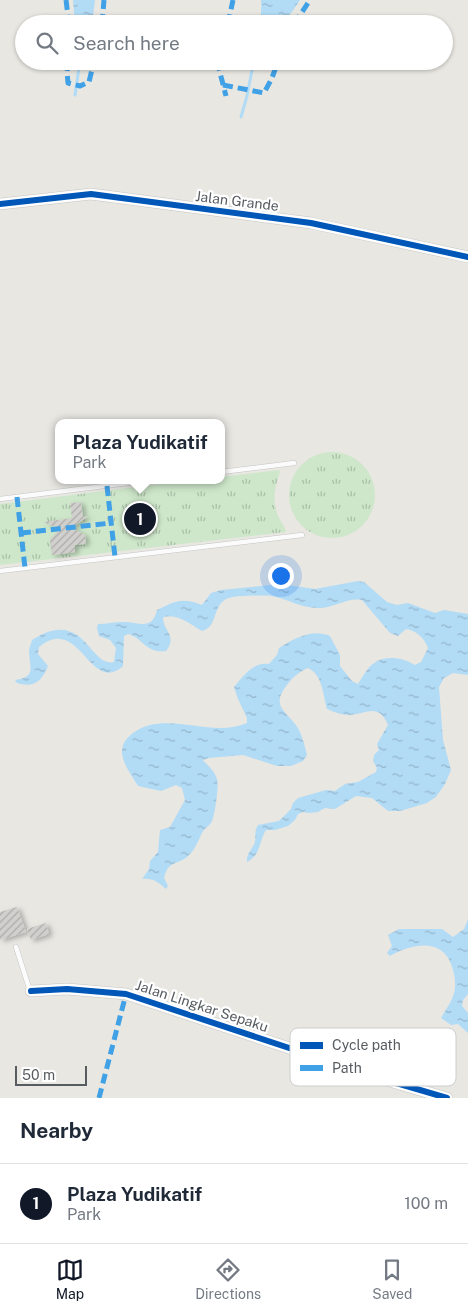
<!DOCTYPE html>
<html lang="en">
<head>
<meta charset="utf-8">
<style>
	body { margin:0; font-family:"Public Sans",sans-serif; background:#f6f6f7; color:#1f2937 }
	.scale { position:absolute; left:15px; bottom:12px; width:72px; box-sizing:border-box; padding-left:5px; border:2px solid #575c61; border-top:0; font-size:14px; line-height:18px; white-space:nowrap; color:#575c61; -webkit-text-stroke:4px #fff; paint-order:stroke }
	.you { position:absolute; left:280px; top:575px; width:18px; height:18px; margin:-12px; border:4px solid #fff; border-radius:50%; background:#1a73e8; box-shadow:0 0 0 8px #1a73e833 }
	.badge { display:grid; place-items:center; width:32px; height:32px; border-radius:50%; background:#111827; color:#fff; font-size:16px; font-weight:700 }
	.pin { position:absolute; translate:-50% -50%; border:2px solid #fff; box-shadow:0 1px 5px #0006 }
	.popup { position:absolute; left:55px; top:419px; width:170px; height:65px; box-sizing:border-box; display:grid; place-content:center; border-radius:10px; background:#fff; filter:drop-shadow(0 1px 4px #0005); font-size:16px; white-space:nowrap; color:#747a83 }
	.popup b { font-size:19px; color:#1f2937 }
	.popup::after { content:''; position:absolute; left:50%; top:100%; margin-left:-10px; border:10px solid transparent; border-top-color:#fff }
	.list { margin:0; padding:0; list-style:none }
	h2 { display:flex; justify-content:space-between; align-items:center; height:65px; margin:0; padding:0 20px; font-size:21px }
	h2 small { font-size:16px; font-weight:400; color:#747a83 }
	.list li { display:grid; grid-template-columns:32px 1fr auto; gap:15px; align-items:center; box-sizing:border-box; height:80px; padding:0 20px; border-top:1px solid #e0e1e3 }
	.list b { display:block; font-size:19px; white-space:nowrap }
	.list p { margin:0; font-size:16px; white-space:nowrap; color:#747a83 }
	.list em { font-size:16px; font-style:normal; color:#747a83 }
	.icon { flex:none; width:28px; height:28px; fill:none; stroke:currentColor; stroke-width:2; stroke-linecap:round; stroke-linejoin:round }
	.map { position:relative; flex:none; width:468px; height:1098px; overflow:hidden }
	.search { position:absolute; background:#fff; box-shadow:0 1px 4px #0004; left:15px; right:15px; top:15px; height:55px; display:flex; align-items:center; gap:12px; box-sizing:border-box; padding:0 18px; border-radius:28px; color:#747a83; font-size:19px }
	.sheet { height:145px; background:#fff }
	nav { display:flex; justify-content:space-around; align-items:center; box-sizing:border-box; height:70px; border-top:1px solid #e0e1e3; background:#fff; font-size:14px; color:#747a83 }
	nav a { display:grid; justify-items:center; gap:2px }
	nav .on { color:#111827 }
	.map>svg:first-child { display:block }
	.park { fill:url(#park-tufts) }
	.water { fill:url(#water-ripples) }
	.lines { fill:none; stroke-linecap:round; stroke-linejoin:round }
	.stream { stroke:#b2dbf6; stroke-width:3 }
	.building { fill:url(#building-hatch); filter:url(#shadow) }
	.service-casing { stroke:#c4c5c4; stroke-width:5.5 }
	.tertiary-casing { stroke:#c4c5c4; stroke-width:12 }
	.service { stroke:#fcfbfb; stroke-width:4.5 }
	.tertiary { stroke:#fcfbfb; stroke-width:11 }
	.quiet { stroke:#41a1e6; stroke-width:5; stroke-dasharray:10 5; stroke-linecap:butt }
	.cycleway-casing { stroke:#fff; stroke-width:9 }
	.cycleway { stroke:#0057b8; stroke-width:6 }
	.labels { text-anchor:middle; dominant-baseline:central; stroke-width:4.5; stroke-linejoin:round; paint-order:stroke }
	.street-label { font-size:14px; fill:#575c61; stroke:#fff }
	.key { fill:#fff; stroke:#cdced0; stroke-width:1 }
	.key-label { font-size:14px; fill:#575c61 }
</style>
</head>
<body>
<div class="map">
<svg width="468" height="1098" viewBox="0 0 468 1098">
	<defs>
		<pattern id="park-tufts" width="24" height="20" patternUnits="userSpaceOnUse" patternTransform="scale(1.25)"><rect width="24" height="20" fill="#cee7ca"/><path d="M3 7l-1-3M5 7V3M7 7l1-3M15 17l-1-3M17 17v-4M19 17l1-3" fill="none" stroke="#aabea7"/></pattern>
		<pattern id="water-ripples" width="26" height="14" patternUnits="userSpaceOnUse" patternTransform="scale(1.25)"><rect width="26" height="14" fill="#b2dbf6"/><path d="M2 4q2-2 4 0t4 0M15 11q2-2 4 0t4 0" fill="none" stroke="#94b5cb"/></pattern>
		<pattern id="building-hatch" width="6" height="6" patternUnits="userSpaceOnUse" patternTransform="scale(1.25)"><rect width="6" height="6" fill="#d1d0cd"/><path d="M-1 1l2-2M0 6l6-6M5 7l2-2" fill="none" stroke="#acacaa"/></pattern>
		<filter id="shadow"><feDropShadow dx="3.5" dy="2" stdDeviation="2.5" flood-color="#0004"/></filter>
	</defs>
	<rect width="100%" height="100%" fill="#e8e7e2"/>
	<g class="park">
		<circle cx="332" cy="495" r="43"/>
		<path d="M279,470L280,472C275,486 272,499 277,513C279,520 284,524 286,532L0,565V504L192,480H221V477Z"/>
	</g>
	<g class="water">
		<path d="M73,0H95L92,24H75Z"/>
		<path d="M261,0H300C286,21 286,24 261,24C260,16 262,8 261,0Z"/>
		<path d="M358,581L364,582L387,602L397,605L408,603L435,613L444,610L468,614V675L453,673L444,678L439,687L443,740L451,770L445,784L436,797L427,803L400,811H388L372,798L356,796L335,809L325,808L318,812L309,813L303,812L298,814L295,820L288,826L275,830H266C259,841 261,855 247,862C246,853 253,849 255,842C256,836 254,831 258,825L279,821L291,809L293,803L298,798L326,790L335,791L345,784L358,782L376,772L377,768L373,761L374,755L379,750L377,744L388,725C379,703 368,713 350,715C342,715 334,712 327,709C323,696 323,675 308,668C300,671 292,678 287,685C268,709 291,712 300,732C303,739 305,747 307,755L303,761L291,766H277L243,755L209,758L203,760C207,765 215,771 217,779C219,787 215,813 212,821C210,826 204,828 202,833C198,841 195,850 188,856C177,866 169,859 164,878L168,886L166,889C158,882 153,878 142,879L149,869L150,861L158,852L160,830L170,827L185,800L182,788L176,785L161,791L138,786C127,768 111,749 133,733C166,709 211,739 247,723V718L238,699L234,687C244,675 253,662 269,664L277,655L279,648C293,639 313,628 330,636L340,655V666L352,681L358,684C361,679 364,674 367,670C379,654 399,656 415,665L421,662L428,648C425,639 416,630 406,629L398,636L390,633L362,600C347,597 333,609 317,608C301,608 288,599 272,596C265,595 232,595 226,599C212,607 218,627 202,631C190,624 178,613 163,617C163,632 178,635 166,651C146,654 142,637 128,634L124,636L123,666C90,696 80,613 39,647L38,654L48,666C42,682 33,688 17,683L15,680C36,677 30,669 29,652C29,648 31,644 32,640C85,606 89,668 114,662L116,648L110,640L99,636L97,628L98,624C106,624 114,622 122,622C138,621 152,632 157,610C175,601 182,597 202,605L211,593L221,590L280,584L315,589Z"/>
		<path d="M468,919V994L463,1000L462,1006L468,1013V1033L458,1024L451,1025L441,1018C445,1010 452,1002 454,993C456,987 455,976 453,970C445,937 413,943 390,956L387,953L392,946L388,935L399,929H442L453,937L464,929Z"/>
	</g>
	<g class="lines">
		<g class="stream">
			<path d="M75,95L80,61"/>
			<path d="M241,117L247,96L253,65"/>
		</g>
	</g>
	<g class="building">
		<path d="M81,502L83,517L89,516L71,528L85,535L86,544L75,545V552L52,555L50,539L60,529L43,522L72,518L70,503Z"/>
		<path d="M17,907L26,932L0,940V912Z"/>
		<path d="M46,923L49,934L31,940L27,929Z"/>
	</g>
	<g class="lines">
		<defs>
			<g id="service">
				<path d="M221,472L294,463"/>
				<path d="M0,499L152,480"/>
				<path d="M0,571L302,535"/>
				<path d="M16,947L30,991"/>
			</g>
			<g id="tertiary">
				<path d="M0,204L91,194L311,223L468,257"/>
				<path d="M31,991L67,989L126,994L386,1080L447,1098"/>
			</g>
		</defs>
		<use href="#service" class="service-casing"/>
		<use href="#tertiary" class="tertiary-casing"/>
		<use href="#service" class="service"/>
		<use href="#tertiary" class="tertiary"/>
		<g class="quiet">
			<path d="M66,0L69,24"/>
			<path d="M102,24L104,0"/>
			<path d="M228,24L233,0"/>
			<path d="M294,24L310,0"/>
			<path d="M68,61L67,72L68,83L80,86L89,82L94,61"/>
			<path d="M217,61L226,96"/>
			<path d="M223,85L264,93L272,78L278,61"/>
			<path d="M107,486L115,557"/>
			<path d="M17,497L25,568"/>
			<path d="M21,533L111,523"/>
			<path d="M99,1098L126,994"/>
		</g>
		<defs>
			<g id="cycleway">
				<path d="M0,204L91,194L311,223L468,257"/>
				<path d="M31,991L67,989L126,994L386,1080L447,1098"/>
			</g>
		</defs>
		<use href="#cycleway" class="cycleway-casing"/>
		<use href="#cycleway" class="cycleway"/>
	</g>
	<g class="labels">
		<g class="street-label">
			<text transform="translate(237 201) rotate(7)">Jalan Grande</text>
			<text transform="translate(202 1006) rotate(18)">Jalan Lingkar Sepaku</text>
		</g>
	</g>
	<rect x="290" y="1028" width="166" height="58" rx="8" class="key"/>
	<rect x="300" y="1042" width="23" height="7" fill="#0057b8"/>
	<rect x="300" y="1065" width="23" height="6" fill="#41a1e6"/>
	<g class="key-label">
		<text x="332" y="1050">Cycle path</text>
		<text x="332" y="1073">Path</text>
	</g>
</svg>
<div class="scale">50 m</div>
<div class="you"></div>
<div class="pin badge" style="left:140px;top:519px">1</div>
<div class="popup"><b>Plaza Yudikatif</b>Park</div>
<div class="search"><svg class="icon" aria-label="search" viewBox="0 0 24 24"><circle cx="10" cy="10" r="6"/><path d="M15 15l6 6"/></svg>Search here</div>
</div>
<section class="sheet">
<h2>Nearby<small></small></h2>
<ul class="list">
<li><span class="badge">1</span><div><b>Plaza Yudikatif</b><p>Park</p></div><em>100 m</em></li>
</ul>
</section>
<nav>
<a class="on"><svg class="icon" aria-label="map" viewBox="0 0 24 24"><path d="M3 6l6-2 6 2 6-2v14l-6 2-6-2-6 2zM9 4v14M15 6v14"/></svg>Map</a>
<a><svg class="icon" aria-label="directions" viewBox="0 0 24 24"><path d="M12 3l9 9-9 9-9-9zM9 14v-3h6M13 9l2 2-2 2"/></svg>Directions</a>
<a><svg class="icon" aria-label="saved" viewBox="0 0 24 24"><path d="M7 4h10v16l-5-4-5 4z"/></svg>Saved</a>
</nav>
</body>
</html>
